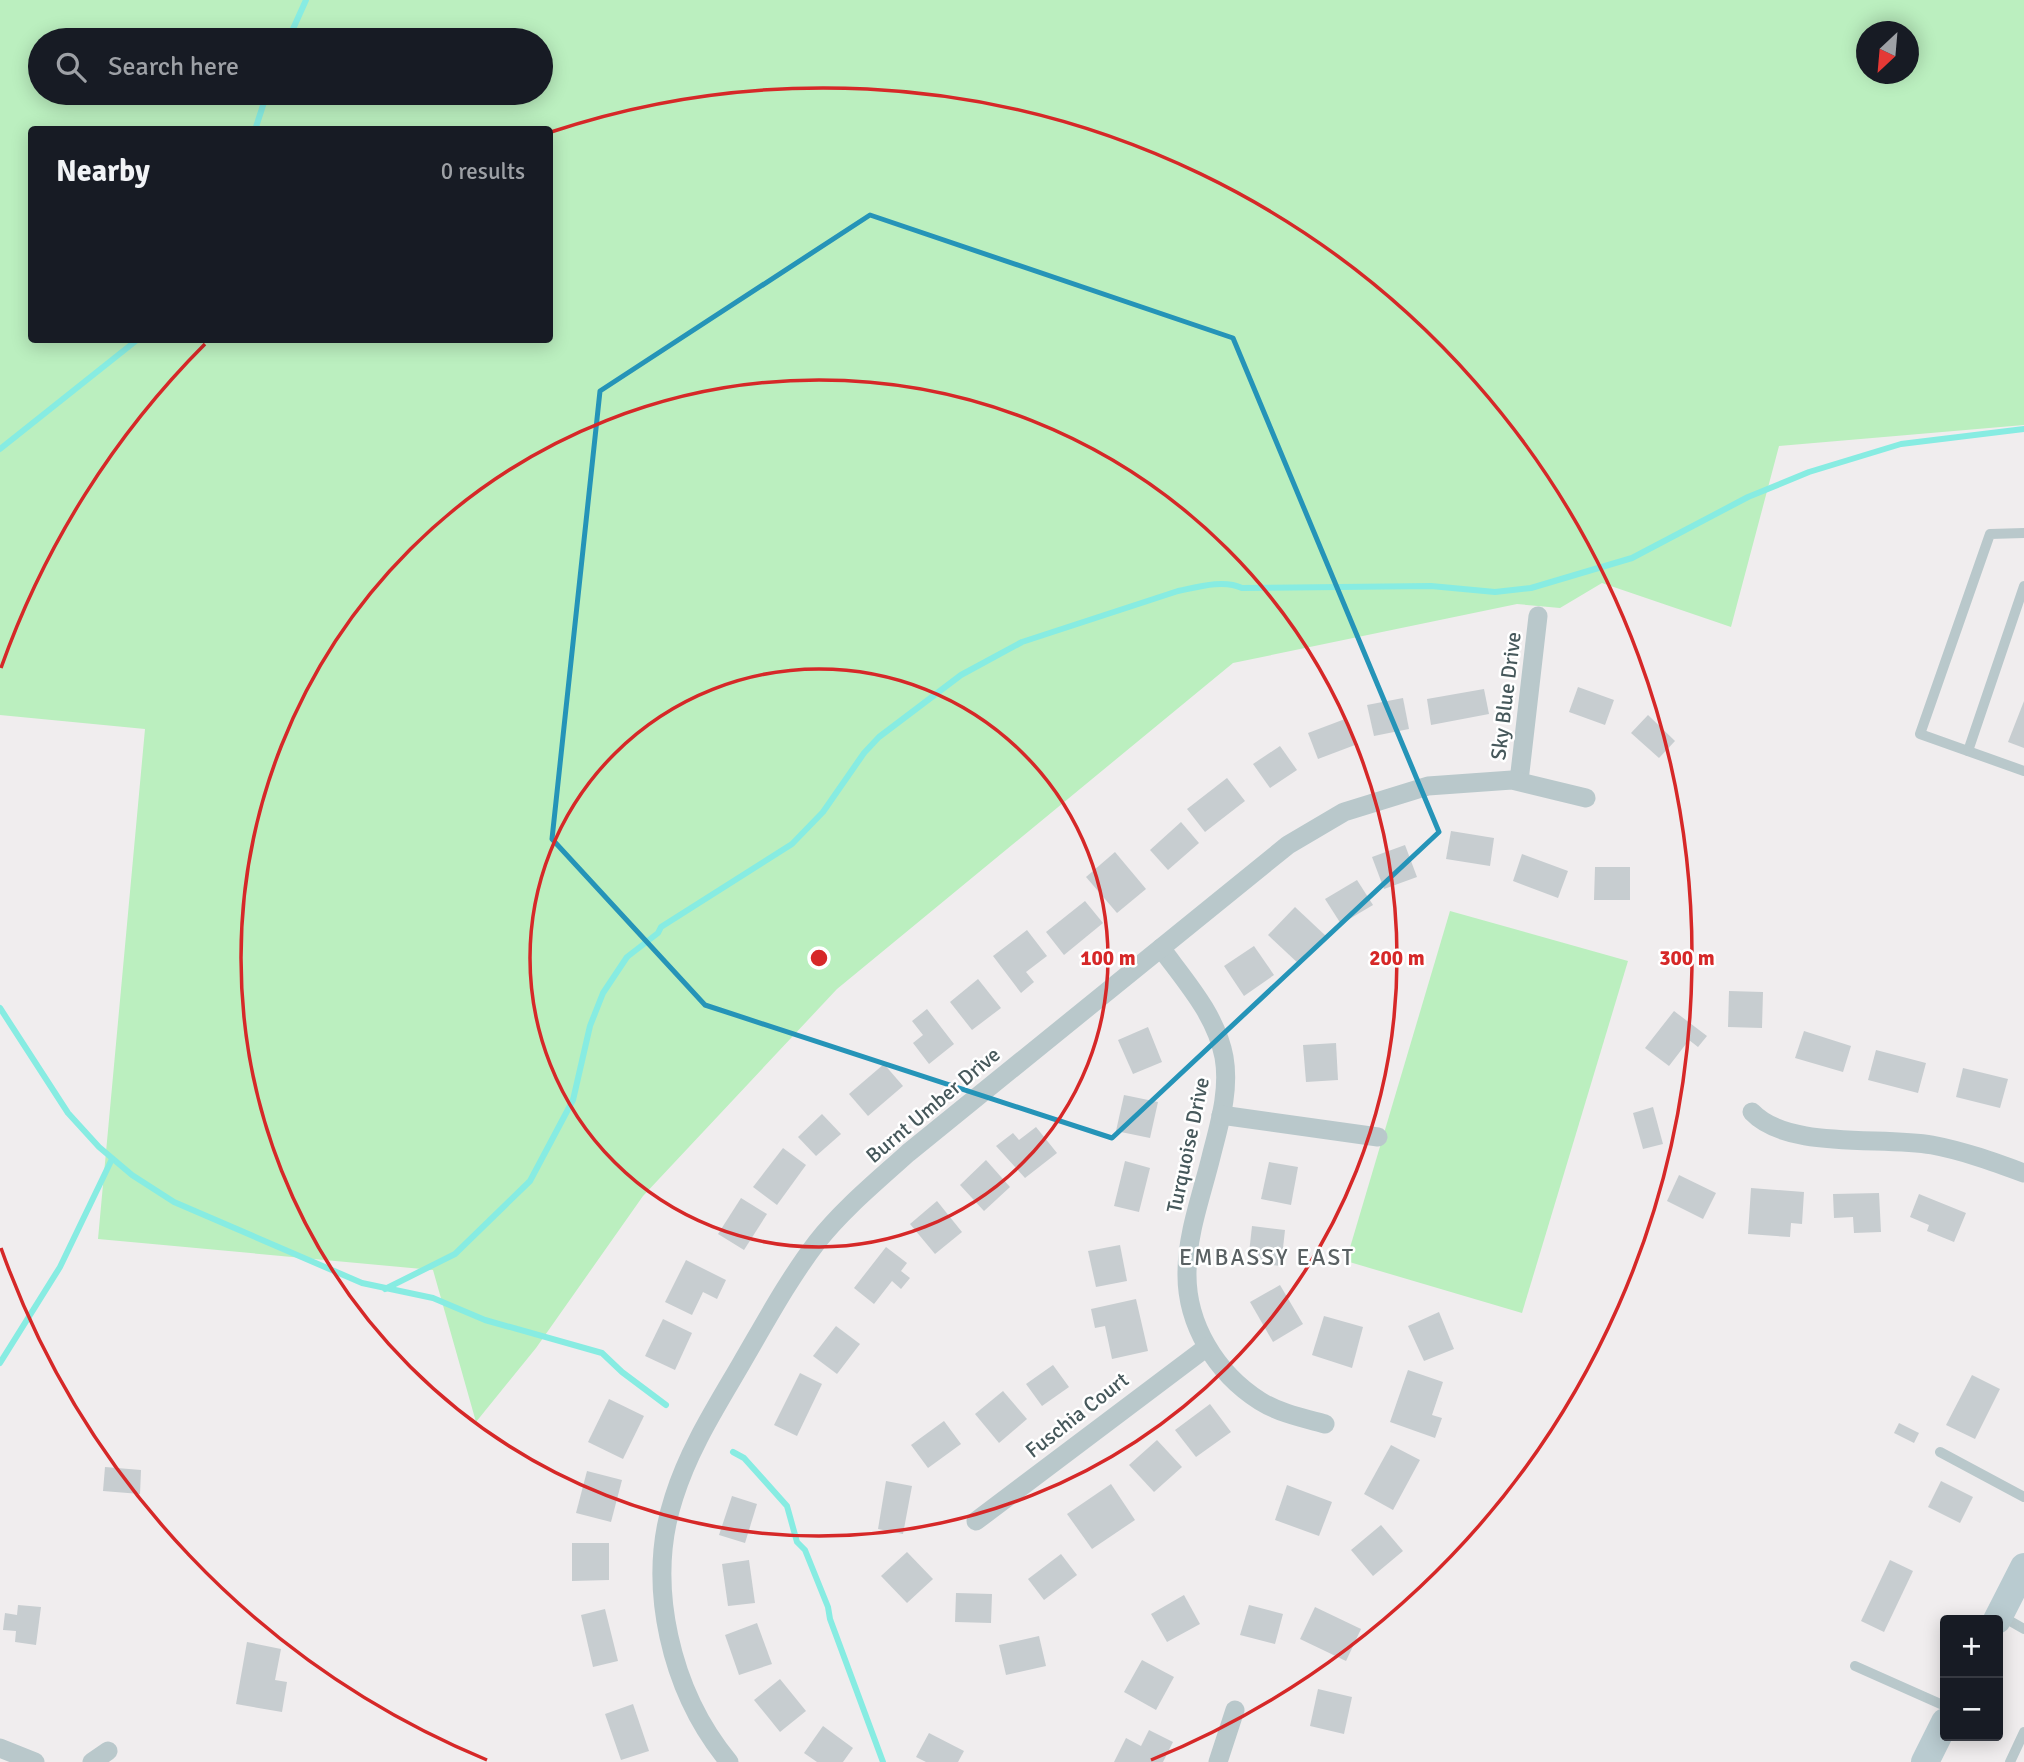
<!DOCTYPE html>
<html lang="en">
<head>
<meta charset="utf-8">
<style>
	body { margin:0; font-family:Signika,sans-serif; background:#242831; color:#f1f3f6 }
	.controls { position:absolute; right:21px; bottom:21px; display:grid; overflow:hidden; border-radius:7px; box-shadow:0 4px 18px #0003 }
	.controls button { width:63px; height:63px; display:grid; place-items:center; padding:0; border:0; border-bottom:2px solid #363941; background:#171b24; color:#f1f3f6; font:35px sans-serif }
	.compass { position:absolute; left:1856px; top:21px; width:63px; height:63px; border-radius:50%; background:#171b24; box-shadow:0 4px 18px #0003; rotate:206deg }
	.list { margin:0; padding:0; list-style:none }
	h2 { display:flex; justify-content:space-between; align-items:center; height:91px; margin:0; padding:0 28px; font-size:30px }
	h2 small { font-size:23px; font-weight:400; color:#9ea1a6 }
	.icon { flex:none; width:38px; height:38px; fill:none; stroke:currentColor; stroke-width:2; stroke-linecap:round; stroke-linejoin:round }
	.map { position:relative; flex:none; width:2024px; height:1762px; overflow:hidden }
	.search { position:absolute; background:#171b24; box-shadow:0 4px 18px #0003; left:28px; top:28px; width:525px; height:77px; display:flex; align-items:center; gap:18px; box-sizing:border-box; padding:0 24px; border-radius:38px; color:#9ea1a6; font-size:26px }
	.panel { position:absolute; background:#171b24; box-shadow:0 4px 18px #0003; left:28px; top:126px; width:525px; height:217px; border-radius:7px }
	.map>svg:first-child { display:block }
	.green { fill:#bbefbf; fill-rule:evenodd }
	.lines { fill:none; stroke-linecap:round; stroke-linejoin:round }
	.stream { stroke:#87ece2; stroke-width:6 }
	.building { fill:#c7cdd0 }
	.lane { stroke:#b9c8cb; stroke-width:10 }
	.street { stroke:#b9c8cb; stroke-width:19 }
	.secondary { stroke:#b9cbd0; stroke-width:28 }
	.marked { fill:none; stroke:#2594b8; stroke-width:5; stroke-linejoin:round }
	.ring { fill:none; stroke:#d62828; stroke-width:3.5 }
	.labels { text-anchor:middle; dominant-baseline:central; stroke-width:5; stroke-linejoin:round; paint-order:stroke }
	.street-label { font-size:21px; fill:#46585b; stroke:#fff }
	.neighbourhood-label { font-size:23px; letter-spacing:2px; fill:#5a6163; stroke:#fff }
	.centre { fill:#d62828; stroke:#fff; stroke-width:3.5 }
	.ring-label { font-size:21px; text-anchor:middle; font-weight:bold; fill:#d62828; stroke:#fff; stroke-width:5; stroke-linejoin:round; paint-order:stroke }
</style>
</head>
<body>
<div class="map">
<svg width="2024" height="1762" viewBox="0 0 2024 1762">
	<rect width="100%" height="100%" fill="#f0edee"/>
	<g class="green">
		<path d="M0,0H2024V425L1779,446L1731,627L1602,583L1560,608L1517,604L1233,663L837,989L643,1196L536,1348L476,1422L433,1270L98,1239L145,729L0,715ZM1867,32H1909V74H1867ZM541,40V93H40V40ZM32,130H550V340H32Z"/>
		<path d="M1450,911L1628,961L1522,1313L1346,1261Z"/>
	</g>
	<g class="lines">
		<g class="stream">
			<path d="M288,40L306,0"/>
			<path d="M255,130L267,93"/>
			<path d="M0,449L137,340"/>
			<path d="M0,1008L68,1113L99,1147L132,1175L174,1202L362,1283L433,1298L485,1320L602,1353L622,1372L666,1405"/>
			<path d="M385,1289L455,1254L530,1181L573,1100L590,1026L603,993L627,957L658,933L661,927L792,844L823,812L864,753L879,737L961,675L1022,642L1178,591C1197,587 1224,579 1242,588L1431,586L1495,592L1531,588L1632,558L1748,497L1809,472L1901,444L2024,429"/>
			<path d="M0,1363L60,1267L112,1159"/>
			<path d="M733,1452L744,1458L787,1506L797,1542L805,1550L828,1607L830,1619L883,1762"/>
		</g>
	</g>
	<g class="building">
		<path d="M1578,687L1614,700L1605,725L1569,712Z"/>
		<path d="M1484,689L1489,714L1431,725L1427,699Z"/>
		<path d="M1403,698L1409,729L1374,736L1367,705Z"/>
		<path d="M2024,701V748L2008,742Z"/>
		<path d="M1648,715L1675,741L1659,758L1631,733Z"/>
		<path d="M1345,719L1355,745L1318,759L1308,733Z"/>
		<path d="M1280,746L1297,770L1270,788L1253,764Z"/>
		<path d="M1227,778L1245,801L1205,832L1187,809Z"/>
		<path d="M1181,822L1199,843L1168,870L1150,850Z"/>
		<path d="M1451,831L1494,838L1490,866L1446,859Z"/>
		<path d="M1405,845L1417,877L1384,889L1372,857Z"/>
		<path d="M1115,852L1146,889L1117,913L1086,877Z"/>
		<path d="M1522,854L1568,871L1558,898L1513,881Z"/>
		<path d="M1595,867H1630V900H1594Z"/>
		<path d="M1357,880L1373,905L1341,924L1325,899Z"/>
		<path d="M1085,901L1103,923L1064,955L1046,932Z"/>
		<path d="M1295,907L1327,937L1300,965L1268,935Z"/>
		<path d="M1027,930L1047,956L1026,972L1034,982L1021,993L993,956Z"/>
		<path d="M1254,946L1274,975L1244,996L1224,966Z"/>
		<path d="M978,979L1001,1008L972,1030L950,1002Z"/>
		<path d="M1729,991L1763,992L1762,1028L1728,1027Z"/>
		<path d="M927,1009L954,1044L929,1064L913,1043L923,1035L912,1021Z"/>
		<path d="M1674,1011L1707,1036L1698,1047L1689,1040L1669,1066L1645,1048Z"/>
		<path d="M1148,1027L1162,1062L1133,1074L1118,1040Z"/>
		<path d="M1804,1031L1851,1046L1843,1072L1795,1058Z"/>
		<path d="M1336,1043L1338,1080L1306,1082L1303,1045Z"/>
		<path d="M1876,1050L1926,1063L1918,1093L1868,1080Z"/>
		<path d="M884,1064L903,1086L868,1116L849,1094Z"/>
		<path d="M1963,1068L2008,1079L2000,1108L1956,1097Z"/>
		<path d="M1124,1095L1158,1102L1150,1138L1116,1131Z"/>
		<path d="M1653,1107L1663,1144L1643,1149L1633,1113Z"/>
		<path d="M822,1114L841,1134L816,1156L798,1137Z"/>
		<path d="M1036,1127L1057,1153L1025,1178L996,1146L1013,1133L1019,1140Z"/>
		<path d="M783,1148L806,1165L777,1205L753,1187Z"/>
		<path d="M986,1160L1010,1187L984,1211L960,1185Z"/>
		<path d="M1125,1161L1150,1168L1139,1212L1114,1206Z"/>
		<path d="M1269,1162L1298,1167L1291,1205L1261,1199Z"/>
		<path d="M1679,1175L1716,1193L1703,1219L1667,1201Z"/>
		<path d="M1751,1188L1804,1192L1802,1224L1791,1223L1790,1237L1748,1234Z"/>
		<path d="M1879,1193L1881,1232L1854,1233L1853,1217L1834,1218L1833,1194Z"/>
		<path d="M1919,1194L1966,1213L1954,1242L1927,1231L1929,1225L1910,1217Z"/>
		<path d="M741,1198L767,1214L744,1250L718,1234Z"/>
		<path d="M937,1201L962,1232L935,1254L910,1224Z"/>
		<path d="M1252,1226L1285,1230L1281,1266L1248,1262Z"/>
		<path d="M1120,1245L1127,1281L1096,1287L1088,1251Z"/>
		<path d="M886,1247L907,1263L901,1271L910,1278L901,1289L892,1281L874,1304L854,1288Z"/>
		<path d="M686,1260L726,1280L717,1299L703,1292L692,1315L665,1302Z"/>
		<path d="M1280,1285L1303,1324L1273,1342L1250,1302Z"/>
		<path d="M1136,1299L1148,1351L1112,1359L1105,1326L1095,1328L1091,1309Z"/>
		<path d="M1439,1312L1454,1349L1424,1361L1408,1326Z"/>
		<path d="M1324,1316L1363,1327L1352,1368L1312,1355Z"/>
		<path d="M663,1319L692,1333L675,1370L645,1356Z"/>
		<path d="M836,1326L860,1344L837,1374L813,1356Z"/>
		<path d="M1053,1365L1069,1387L1042,1406L1026,1384Z"/>
		<path d="M1408,1370L1443,1382L1432,1415L1442,1418L1435,1438L1390,1422Z"/>
		<path d="M800,1373L822,1384L797,1436L774,1425Z"/>
		<path d="M1972,1375L2000,1389L1975,1439L1946,1425Z"/>
		<path d="M1003,1391L1027,1419L999,1443L975,1414Z"/>
		<path d="M609,1399L644,1416L623,1459L588,1442Z"/>
		<path d="M1210,1404L1231,1432L1196,1457L1175,1430Z"/>
		<path d="M944,1421L961,1444L928,1468L911,1445Z"/>
		<path d="M1899,1423L1919,1433L1914,1443L1894,1433Z"/>
		<path d="M1157,1440L1182,1467L1154,1492L1129,1465Z"/>
		<path d="M1391,1445L1420,1460L1393,1510L1364,1494Z"/>
		<path d="M105,1467L141,1470L140,1494L103,1491Z"/>
		<path d="M587,1471L622,1480L611,1522L576,1513Z"/>
		<path d="M886,1481L912,1486L903,1534L878,1529Z"/>
		<path d="M1941,1481L1973,1497L1960,1523L1928,1507Z"/>
		<path d="M1111,1484L1135,1520L1092,1549L1067,1514Z"/>
		<path d="M1287,1485L1332,1502L1319,1536L1275,1520Z"/>
		<path d="M732,1496L757,1504L745,1543L719,1535Z"/>
		<path d="M1381,1525L1403,1551L1373,1576L1351,1550Z"/>
		<path d="M572,1543H609V1580L572,1581Z"/>
		<path d="M907,1552L933,1579L907,1603L881,1576Z"/>
		<path d="M1061,1554L1077,1575L1044,1600L1028,1579Z"/>
		<path d="M749,1560L755,1603L728,1606L722,1564Z"/>
		<path d="M1890,1560L1913,1571L1884,1632L1861,1621Z"/>
		<path d="M956,1593L992,1594L991,1623L955,1622Z"/>
		<path d="M1184,1595L1200,1624L1167,1642L1151,1614Z"/>
		<path d="M18,1605L41,1607L36,1645L15,1642L16,1631L3,1630L5,1613L17,1615Z"/>
		<path d="M1249,1605L1283,1614L1275,1644L1240,1635Z"/>
		<path d="M1315,1607L1361,1629L1346,1661L1300,1639Z"/>
		<path d="M605,1609L618,1661L593,1667L581,1615Z"/>
		<path d="M757,1623L772,1664L739,1675L725,1635Z"/>
		<path d="M1039,1636L1046,1666L1006,1675L999,1645Z"/>
		<path d="M247,1642L281,1649L275,1680L287,1682L282,1712L236,1704Z"/>
		<path d="M1142,1660L1174,1677L1156,1710L1124,1692Z"/>
		<path d="M780,1679L806,1711L780,1732L754,1700Z"/>
		<path d="M1318,1689L1352,1697L1344,1734L1310,1726Z"/>
		<path d="M633,1704L649,1751L621,1760L605,1714Z"/>
		<path d="M823,1726L853,1748L843,1762H817L804,1753Z"/>
		<path d="M1149,1730L1173,1742L1163,1762H1114L1126,1738L1141,1746Z"/>
		<path d="M929,1733L964,1751L958,1762H926L916,1757Z"/>
	</g>
	<g class="lines">
		<g class="lane">
			<path d="M2024,533L1990,534L1920,734L2024,771"/>
			<path d="M1968,751L2024,586"/>
			<path d="M1940,1452L2024,1497"/>
			<path d="M2003,1617L2024,1629"/>
			<path d="M1855,1666L1945,1706"/>
			<path d="M2010,1762L2024,1732"/>
		</g>
		<g class="street">
			<path d="M1519,781L1538,616"/>
			<path d="M1161,948C1186,982 1216,1015 1224,1057C1230,1091 1219,1125 1211,1157C1202,1194 1187,1234 1187,1272C1186,1324 1216,1373 1260,1401C1279,1413 1303,1418 1325,1424"/>
			<path d="M1752,1112C1788,1150 1880,1136 1932,1145C1964,1151 1994,1162 2024,1173"/>
			<path d="M1221,1115L1378,1137"/>
			<path d="M976,1521L1207,1347"/>
			<path d="M0,1748L35,1762"/>
			<path d="M92,1762L108,1751"/>
			<path d="M729,1762C671,1692 645,1585 674,1497C689,1449 716,1407 741,1364C765,1323 788,1280 817,1242C843,1209 876,1182 908,1153L1288,845L1344,812L1428,786L1512,780L1586,798"/>
			<path d="M1218,1762L1235,1710"/>
		</g>
		<g class="secondary">
			<path d="M1997,1620L2024,1567"/>
			<path d="M1925,1762L1945,1722"/>
		</g>
	</g>
	<path class="marked" d="M870,215L1233,338L1439,832L1112,1138L705,1005L552,839L600,391Z"/>
	<g class="ring">
		<circle cx="819" cy="958" r="289"/>
		<circle cx="819" cy="958" r="578"/>
		<path d="M487 1760A868 868 0 0 1 1 1248M1 668A868 868 0 0 1 205 344M551 132A868 868 0 0 1 1151 1760"/>
	</g>
	<g class="labels">
		<g class="street-label">
			<text transform="translate(1506 696) rotate(-83)">Sky Blue Drive</text>
			<text transform="translate(933 1105) rotate(-40)">Burnt Umber Drive</text>
			<text transform="translate(1188 1145) rotate(-78)">Turquoise Drive</text>
			<text transform="translate(1077 1415) rotate(-38)">Fuschia Court</text>
		</g>
		<g class="neighbourhood-label">
			<text x="1267" y="1257">EMBASSY EAST</text>
		</g>
	</g>
	<circle cx="819" cy="958" r="10" class="centre"/>
	<g class="ring-label">
		<text x="1108" y="965">100 m</text>
		<text x="1397" y="965">200 m</text>
		<text x="1687" y="965">300 m</text>
	</g>
</svg>
<div class="controls">
<button>+</button>
<button>−</button>
</div>
<svg class="compass" viewBox="-18 -18 36 36"><path d="M0-13l5 13h-10z" fill="#e53935"/><path d="M0 13l5-13h-10z" fill="#9ea1a6"/></svg>
<div class="search"><svg class="icon" aria-label="search" viewBox="0 0 24 24"><circle cx="10" cy="10" r="6"/><path d="M15 15l6 6"/></svg>Search here</div>
<section class="panel">
<h2>Nearby<small>0 results</small></h2>
<ul class="list">
</ul>
</section>
</div>
</body>
</html>
